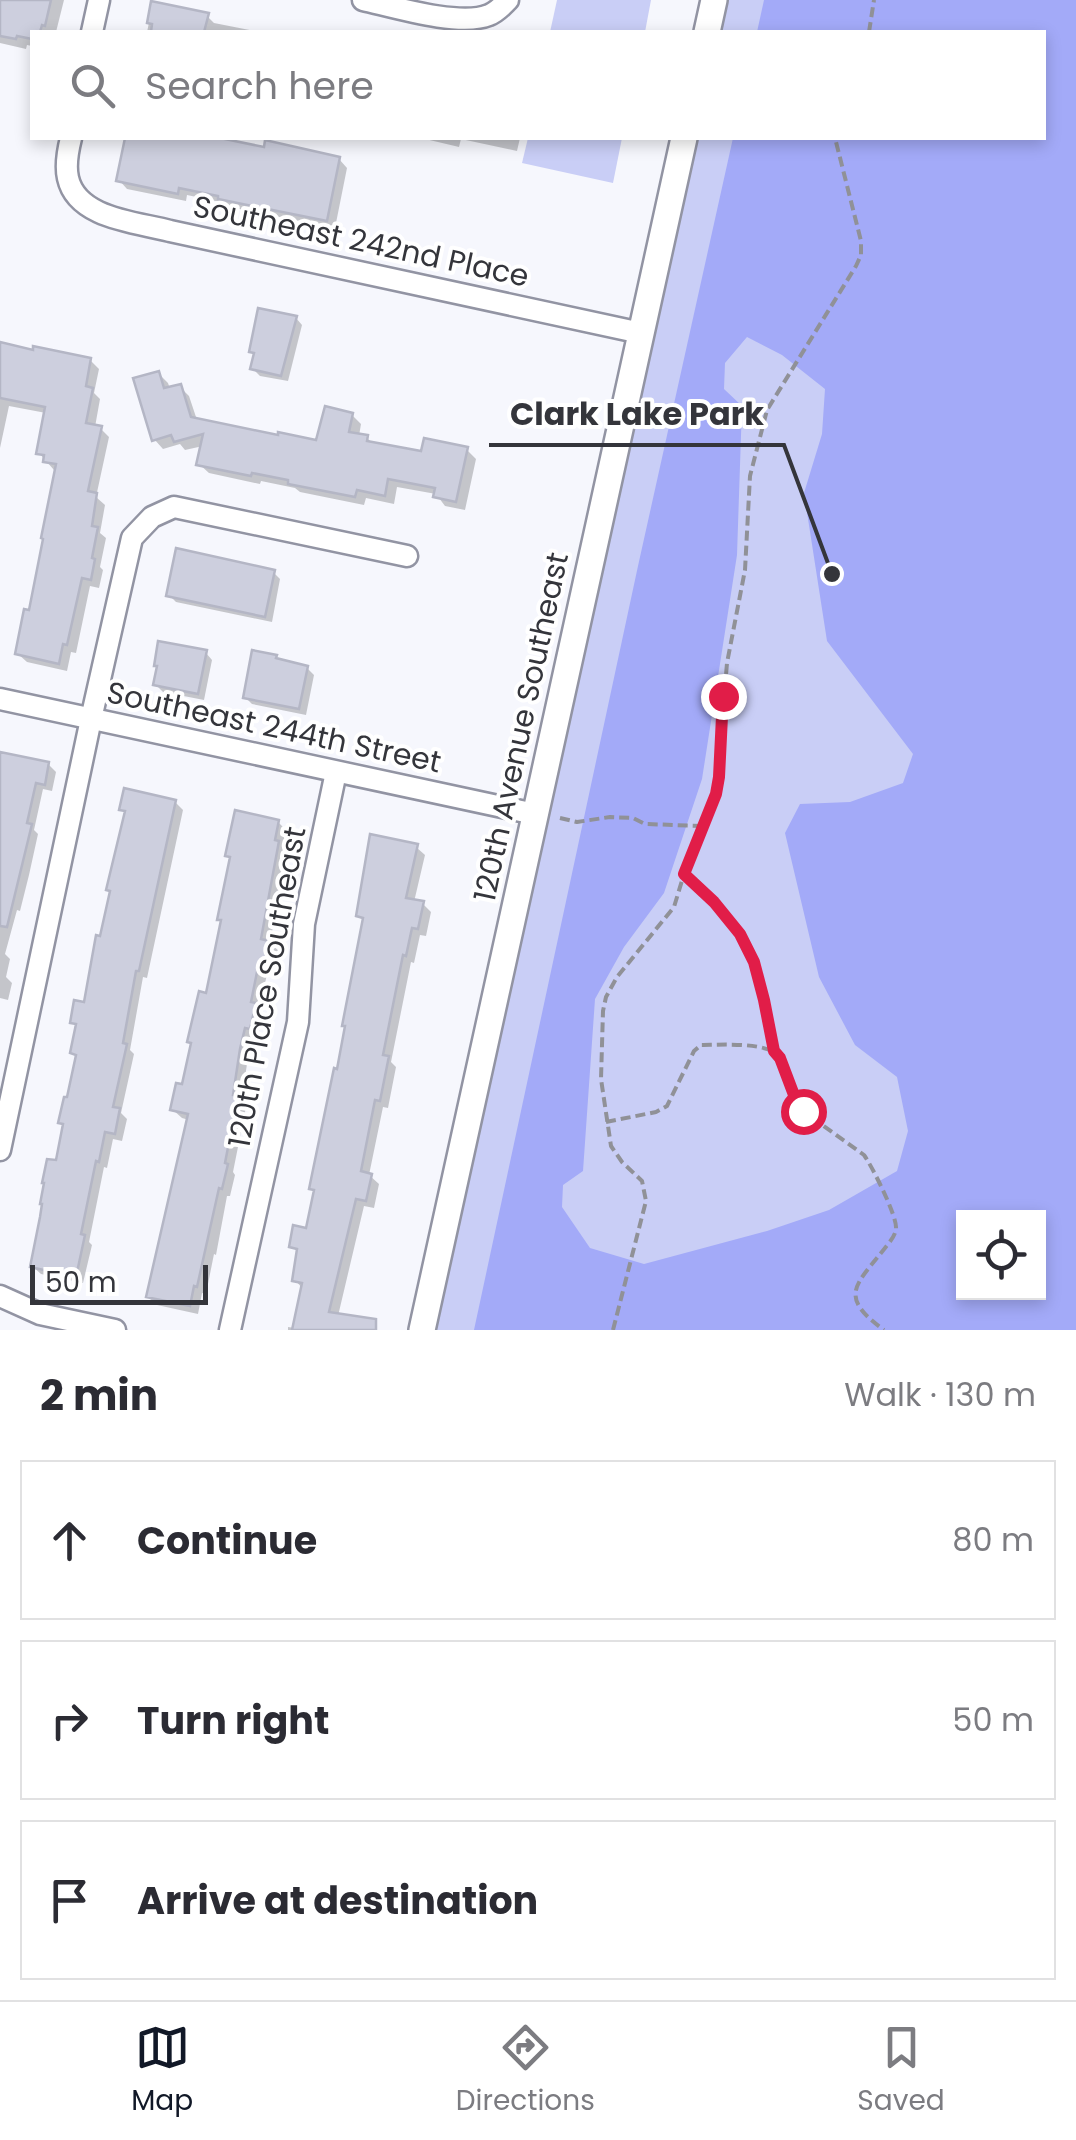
<!DOCTYPE html>
<html lang="en">
<head>
<meta charset="utf-8">
<style>
	body { margin:0; font-family:Poppins,sans-serif; background:#f7f7f7; color:#2b2b33 }
	.controls { position:absolute; right:30px; bottom:30px; display:grid; overflow:hidden; border-radius:0px; box-shadow:0 5px 15px #0003 }
	.controls button { width:90px; height:90px; display:grid; place-items:center; padding:0; border:0; border-bottom:2px solid #e1e1e2; background:#fff; color:#2b2b33; font:50px sans-serif }
	.scale { position:absolute; left:30px; bottom:25px; width:178px; box-sizing:border-box; padding-left:10px; border:5px solid #34353b; border-top:0; font-size:28px; line-height:35px; white-space:nowrap; color:#34353b; -webkit-text-stroke:8px #fff; paint-order:stroke }
	.stop { position:absolute; width:30px; height:30px; margin:-22px; border:8px solid #e11d48; border-radius:50%; background:#fff }
	.stop.end { background:#e11d48; border-color:#fff; box-shadow:0 2px 10px #0008 }
	.list { margin:0; padding:0; list-style:none }
	h2 { display:flex; justify-content:space-between; align-items:center; height:130px; margin:0; padding:0 40px; font-size:42px }
	h2 small { font-size:32px; font-weight:400; color:#7c7c81 }
	.list li { display:grid; grid-template-columns:65px 1fr auto; gap:30px; align-items:center; box-sizing:border-box; height:160px; margin:0 20px 20px; padding:0 20px; border:2px solid #e1e1e2; border-radius:0px }
	.list b { display:block; font-size:38px; white-space:nowrap }
	.list em { font-size:32px; font-style:normal; color:#7c7c81 }
	.icon { flex:none; width:55px; height:55px; fill:none; stroke:currentColor; stroke-width:2; stroke-linecap:round; stroke-linejoin:round }
	.map { position:relative; flex:none; width:1076px; height:1330px; overflow:hidden }
	.search { position:absolute; background:#fff; box-shadow:0 5px 15px #0003; left:30px; right:30px; top:30px; height:110px; display:flex; align-items:center; gap:25px; box-sizing:border-box; padding:0 35px; border-radius:0px; color:#7c7c81; font-size:38px }
	.sheet { height:670px; background:#fff }
	nav { display:flex; justify-content:space-around; align-items:center; box-sizing:border-box; height:140px; border-top:2px solid #e1e1e2; background:#fff; font-size:28px; color:#7c7c81 }
	nav a { display:grid; justify-items:center; gap:5px }
	nav .on { color:#111827 }
	.map>svg:first-child { display:block }
	.green { fill:#c9cef6; fill-rule:evenodd }
	.forest { fill:#a3aaf8; fill-rule:evenodd }
	.shadow { fill:#0003 }
	.building { fill:#cdcfde; stroke:#b4b6c5; stroke-width:2.5 }
	.lines { fill:none; stroke-linecap:round; stroke-linejoin:round }
	.minor-casing { stroke:#9294a3; stroke-width:25 }
	.tertiary-casing { stroke:#9294a3; stroke-width:30 }
	.path { stroke:#909197; stroke-width:4; stroke-dasharray:10 5; stroke-linecap:butt }
	.minor { stroke:#fff; stroke-width:20 }
	.tertiary { stroke:#fff; stroke-width:25 }
	.route { stroke:#e11d48; stroke-width:12 }
	.labels { text-anchor:middle; dominant-baseline:central; stroke-width:8; stroke-linejoin:round; paint-order:stroke }
	.street-label { font-size:30px; fill:#34353b; stroke:#fff }
	.leader { fill:none; stroke:#34353b; stroke-width:4 }
	.callout-dot { fill:#34353b; stroke:#fff; stroke-width:4 }
	.callout-label { font-size:32px; text-anchor:middle; font-weight:bold; fill:#34353b; stroke:#fff; stroke-width:8; stroke-linejoin:round; paint-order:stroke }
</style>
</head>
<body>
<div class="map">
<svg width="1076" height="1330" viewBox="0 0 1076 1330">
	<rect width="100%" height="100%" fill="#f6f7fd"/>
	<g class="green">
		<path d="M557,0H651L645,32H550Z"/>
		<path d="M714,0H1076V1330H422L684,138H1044V32H707ZM964,1218H1038V1292H964Z"/>
		<path d="M528,138H622L613,183L522,163Z"/>
	</g>
	<path class="forest" d="M764,0H1076V1330H474L638,566L733,138H1044V32H757ZM747,337L782,355L825,389L822,434L804,493L827,641L913,754L903,783L850,802L800,804L785,833L819,977L855,1045L897,1077L908,1131L897,1171L829,1210L767,1231L644,1264L590,1248L562,1207L563,1185L583,1171L595,999L624,947L664,893L702,779L737,555L742,406L724,389L725,363ZM964,1218H1038V1292H964Z"/>
	<g class="shadow">
		<path d="M0,0H64L56,32H32V46L27,45L26,49L0,43Z"/>
		<path d="M153,4L207,16L214,23L260,32H147Z"/>
		<path d="M128,138H208L266,150L339,159L347,168L335,228L229,207L225,203L187,195L186,201L127,189L119,180Z"/>
		<path d="M421,138H520L517,151L461,139L459,147Z"/>
		<path d="M296,318L302,325L288,381L260,376L253,369L256,355L252,351Z"/>
		<path d="M0,345L90,360L99,369L94,393L100,399L95,427L100,428L109,437L96,497L105,505L100,533L106,538L100,567L103,570L99,588L90,586L76,653L71,652L67,671L27,662L18,654L31,613L58,470H54L39,453L46,413L9,406L0,448Z"/>
		<path d="M158,373L168,383L170,389L180,387L189,396L197,420L318,443L352,415L361,424L359,436L367,438L374,445L423,454L466,449L476,459L465,510L445,506L436,494L397,487L394,504L366,498L364,505L300,492L295,488L261,481L260,484L209,473L199,464L203,446L185,450L180,444L163,449L154,439Z"/>
		<path d="M273,572L280,579L272,622L176,602L169,595Z"/>
		<path d="M206,653L212,660L204,700L163,692L156,685Z"/>
		<path d="M276,657L281,662L307,668L314,675L306,715L252,704L245,697Z"/>
		<path d="M0,754L48,764L56,772L52,791L43,789L34,830L38,834L29,875L20,911L17,910L5,954L10,959L6,977L12,983L8,1000L0,998Z"/>
		<path d="M175,802L183,810L147,978L143,977L130,1050L134,1054L121,1113L127,1119L122,1141L113,1139L107,1168L104,1167L89,1242L92,1245L83,1283L41,1274L32,1266L58,1163L78,1058L72,1053L78,1027L73,1022L86,1005L102,939L127,814L122,809Z"/>
		<path d="M278,822L287,831L283,848L287,852L270,943L280,952L276,971L268,970L259,1010L263,1014L258,1037L254,1036L248,1058L241,1102L246,1107L233,1172L235,1175L230,1196H227L216,1255L214,1254L206,1294L202,1293L198,1314L157,1305L148,1297L189,1120L182,1118L173,1110L184,1087L208,996L232,859L228,855Z"/>
		<path d="M416,847L425,855L414,902L422,903L431,912L426,936L420,935L414,963L411,962L391,1062L396,1067L388,1108L383,1107L369,1175L379,1184L374,1208L364,1206L338,1316L350,1330H288V1327L295,1328L303,1289L295,1280L299,1253L292,1246L308,1231L316,1193L312,1188L339,1072L365,921L359,916Z"/>
	</g>
	<g class="building">
		<path d="M0,0H51L45,26L42,25L40,32H32V39L17,36L16,39L0,36Z"/>
		<path d="M151,1L209,13L204,32H151L152,24L147,23Z"/>
		<path d="M125,138H220L264,147L265,140L340,157L327,221L218,199V196L179,188L178,194L116,181Z"/>
		<path d="M258,308L297,316L281,376L250,369L254,353L249,352Z"/>
		<path d="M0,342L33,350V346L91,358L86,386L93,388L86,423L102,426L88,491L97,493L92,526L98,527L92,558L95,559L91,580L82,578L67,645L63,644L59,664L15,654L24,609L29,610L43,539L41,538L56,464L43,462L44,455L36,454L45,407L0,398Z"/>
		<path d="M159,371L164,388L181,384L191,417L278,435V432L316,440L325,406L353,413L349,432L368,435L367,441L421,451L424,438L468,447L456,502L433,497L435,488L388,479L385,496L357,490L355,497L288,484V480L252,473L251,476L196,465L203,434L174,442L171,435L152,441L133,378Z"/>
		<path d="M176,548L275,570L265,617L166,596Z"/>
		<path d="M158,641L207,650L198,694L153,685L157,666H154Z"/>
		<path d="M252,650L277,655L276,658L308,666L299,709L243,698Z"/>
		<path d="M0,752L49,762L45,785L36,783L27,823L32,824L7,927L0,926Z"/>
		<path d="M124,788L176,800L139,971H136L123,1043L127,1044L113,1107L120,1108L115,1134L105,1132L99,1162L96,1161L81,1234L85,1235L76,1277L30,1267L40,1217L42,1204H40L44,1183H42L47,1159L56,1160L63,1124L58,1123L64,1097H67L76,1055L70,1053L76,1024L70,1023L74,1000L84,1002L96,935L100,936L110,891L106,890L125,811L119,810Z"/>
		<path d="M235,810L279,820L275,840L279,841L261,939L273,942L268,964L259,962L251,1002L256,1003L250,1029L245,1028L240,1049L233,1095L238,1096L225,1163L228,1164L222,1189L219,1188L197,1287L194,1286L190,1306L146,1297L188,1114L170,1110L176,1083L182,1084L191,1043L187,1042L199,991L206,993L221,920H217L230,857L225,856Z"/>
		<path d="M370,834L418,844L406,898L424,901L418,929L412,928L406,956L403,955L383,1055L389,1056L380,1101L375,1100L361,1171L372,1174L366,1201L356,1199L329,1312L376,1319V1330H292L302,1283L292,1281L297,1249L289,1247L293,1225L306,1228L314,1190L309,1189L334,1068L337,1069L345,1026H342L363,918L356,916Z"/>
	</g>
	<g class="lines">
		<defs>
			<g id="minor">
				<path d="M363,0C394,7 460,27 489,15C497,12 502,6 508,0"/>
				<path d="M92,32L99,0"/>
				<path d="M71,138C68,150 65,165 68,178C77,219 137,222 170,231L641,333"/>
				<path d="M0,699L535,814"/>
				<path d="M0,1150L91,719L132,538L152,517L174,507L407,556"/>
				<path d="M0,1296L40,1314L115,1330"/>
				<path d="M230,1330L298,1022L304,924L336,772"/>
			</g>
			<g id="tertiary">
				<path d="M707,32L714,0"/>
				<path d="M422,1330L684,138"/>
			</g>
		</defs>
		<use href="#minor" class="minor-casing"/>
		<use href="#tertiary" class="tertiary-casing"/>
		<g class="path">
			<path d="M869,32L874,0"/>
			<path d="M560,818L577,822L610,817L633,818L645,824L703,826"/>
			<path d="M684,874C704,892 723,909 738,931C761,966 766,1011 774,1051"/>
			<path d="M606,1122L656,1112L667,1106L694,1051L701,1045C720,1045 770,1041 780,1058C790,1074 792,1095 803,1111L864,1155C872,1166 897,1216 896,1228C896,1235 889,1243 885,1248C856,1285 837,1296 884,1330"/>
			<path d="M613,1330L646,1201L642,1181L622,1162L611,1146L601,1079L603,1011L606,997L617,977L674,907L684,874L716,794L727,663L745,570L750,476L767,410L856,266L861,255V241L835,138"/>
		</g>
		<use href="#minor" class="minor"/>
		<use href="#tertiary" class="tertiary"/>
	</g>
	<g class="lines">
		<path class="route" d="M723,696L719,777L716,794L684,874L714,902L740,934L754,962L764,1000L774,1051L780,1058L797,1103L803,1111"/>
	</g>
	<g class="labels">
		<g class="street-label">
			<text transform="translate(361 241) rotate(12)">Southeast 242nd Place</text>
			<text transform="translate(274 727) rotate(12)">Southeast 244th Street</text>
			<text transform="translate(521 727) rotate(-78)">120th Avenue Southeast</text>
			<text transform="translate(267 987) rotate(-80)">120th Place Southeast</text>
		</g>
	</g>
	<path class="leader" d="M832 574L784 445H489"/>
	<circle class="callout-dot" cx="832" cy="574" r="10"/>
	<g class="callout-label">
		<text x="637" y="425">Clark Lake Park</text>
	</g>
</svg>
<div class="controls">
<button><svg class="icon" aria-label="locate" viewBox="0 0 24 24"><circle cx="12" cy="12" r="6"/><path d="M12 2v4M12 18v4M2 12h4M18 12h4"/></svg></button>
</div>
<div class="scale">50 m</div>
<div class="stop" style="left:803px;top:1111px"></div>
<div class="stop end" style="left:723px;top:696px"></div>
<div class="search"><svg class="icon" aria-label="search" viewBox="0 0 24 24"><circle cx="10" cy="10" r="6"/><path d="M15 15l6 6"/></svg>Search here</div>
</div>
<section class="sheet">
<h2>2 min<small>Walk · 130 m</small></h2>
<ul class="list">
<li><svg class="icon" aria-label="ahead" viewBox="0 0 24 24"><path d="M12 20V5M6 11l6-6 6 6"/></svg><div><b>Continue</b></div><em>80 m</em></li>
<li><svg class="icon" aria-label="right" viewBox="0 0 24 24"><path d="M7 20v-9h11M14 6l5 5-5 5"/></svg><div><b>Turn right</b></div><em>50 m</em></li>
<li><svg class="icon" aria-label="arrive" viewBox="0 0 24 24"><path d="M6 21V4h12l-3 4 3 4H6"/></svg><div><b>Arrive at destination</b></div></li>
</ul>
</section>
<nav>
<a class="on"><svg class="icon" aria-label="map" viewBox="0 0 24 24"><path d="M3 6l6-2 6 2 6-2v14l-6 2-6-2-6 2zM9 4v14M15 6v14"/></svg>Map</a>
<a><svg class="icon" aria-label="directions" viewBox="0 0 24 24"><path d="M12 3l9 9-9 9-9-9zM9 14v-3h6M13 9l2 2-2 2"/></svg>Directions</a>
<a><svg class="icon" aria-label="saved" viewBox="0 0 24 24"><path d="M7 4h10v16l-5-4-5 4z"/></svg>Saved</a>
</nav>
</body>
</html>
